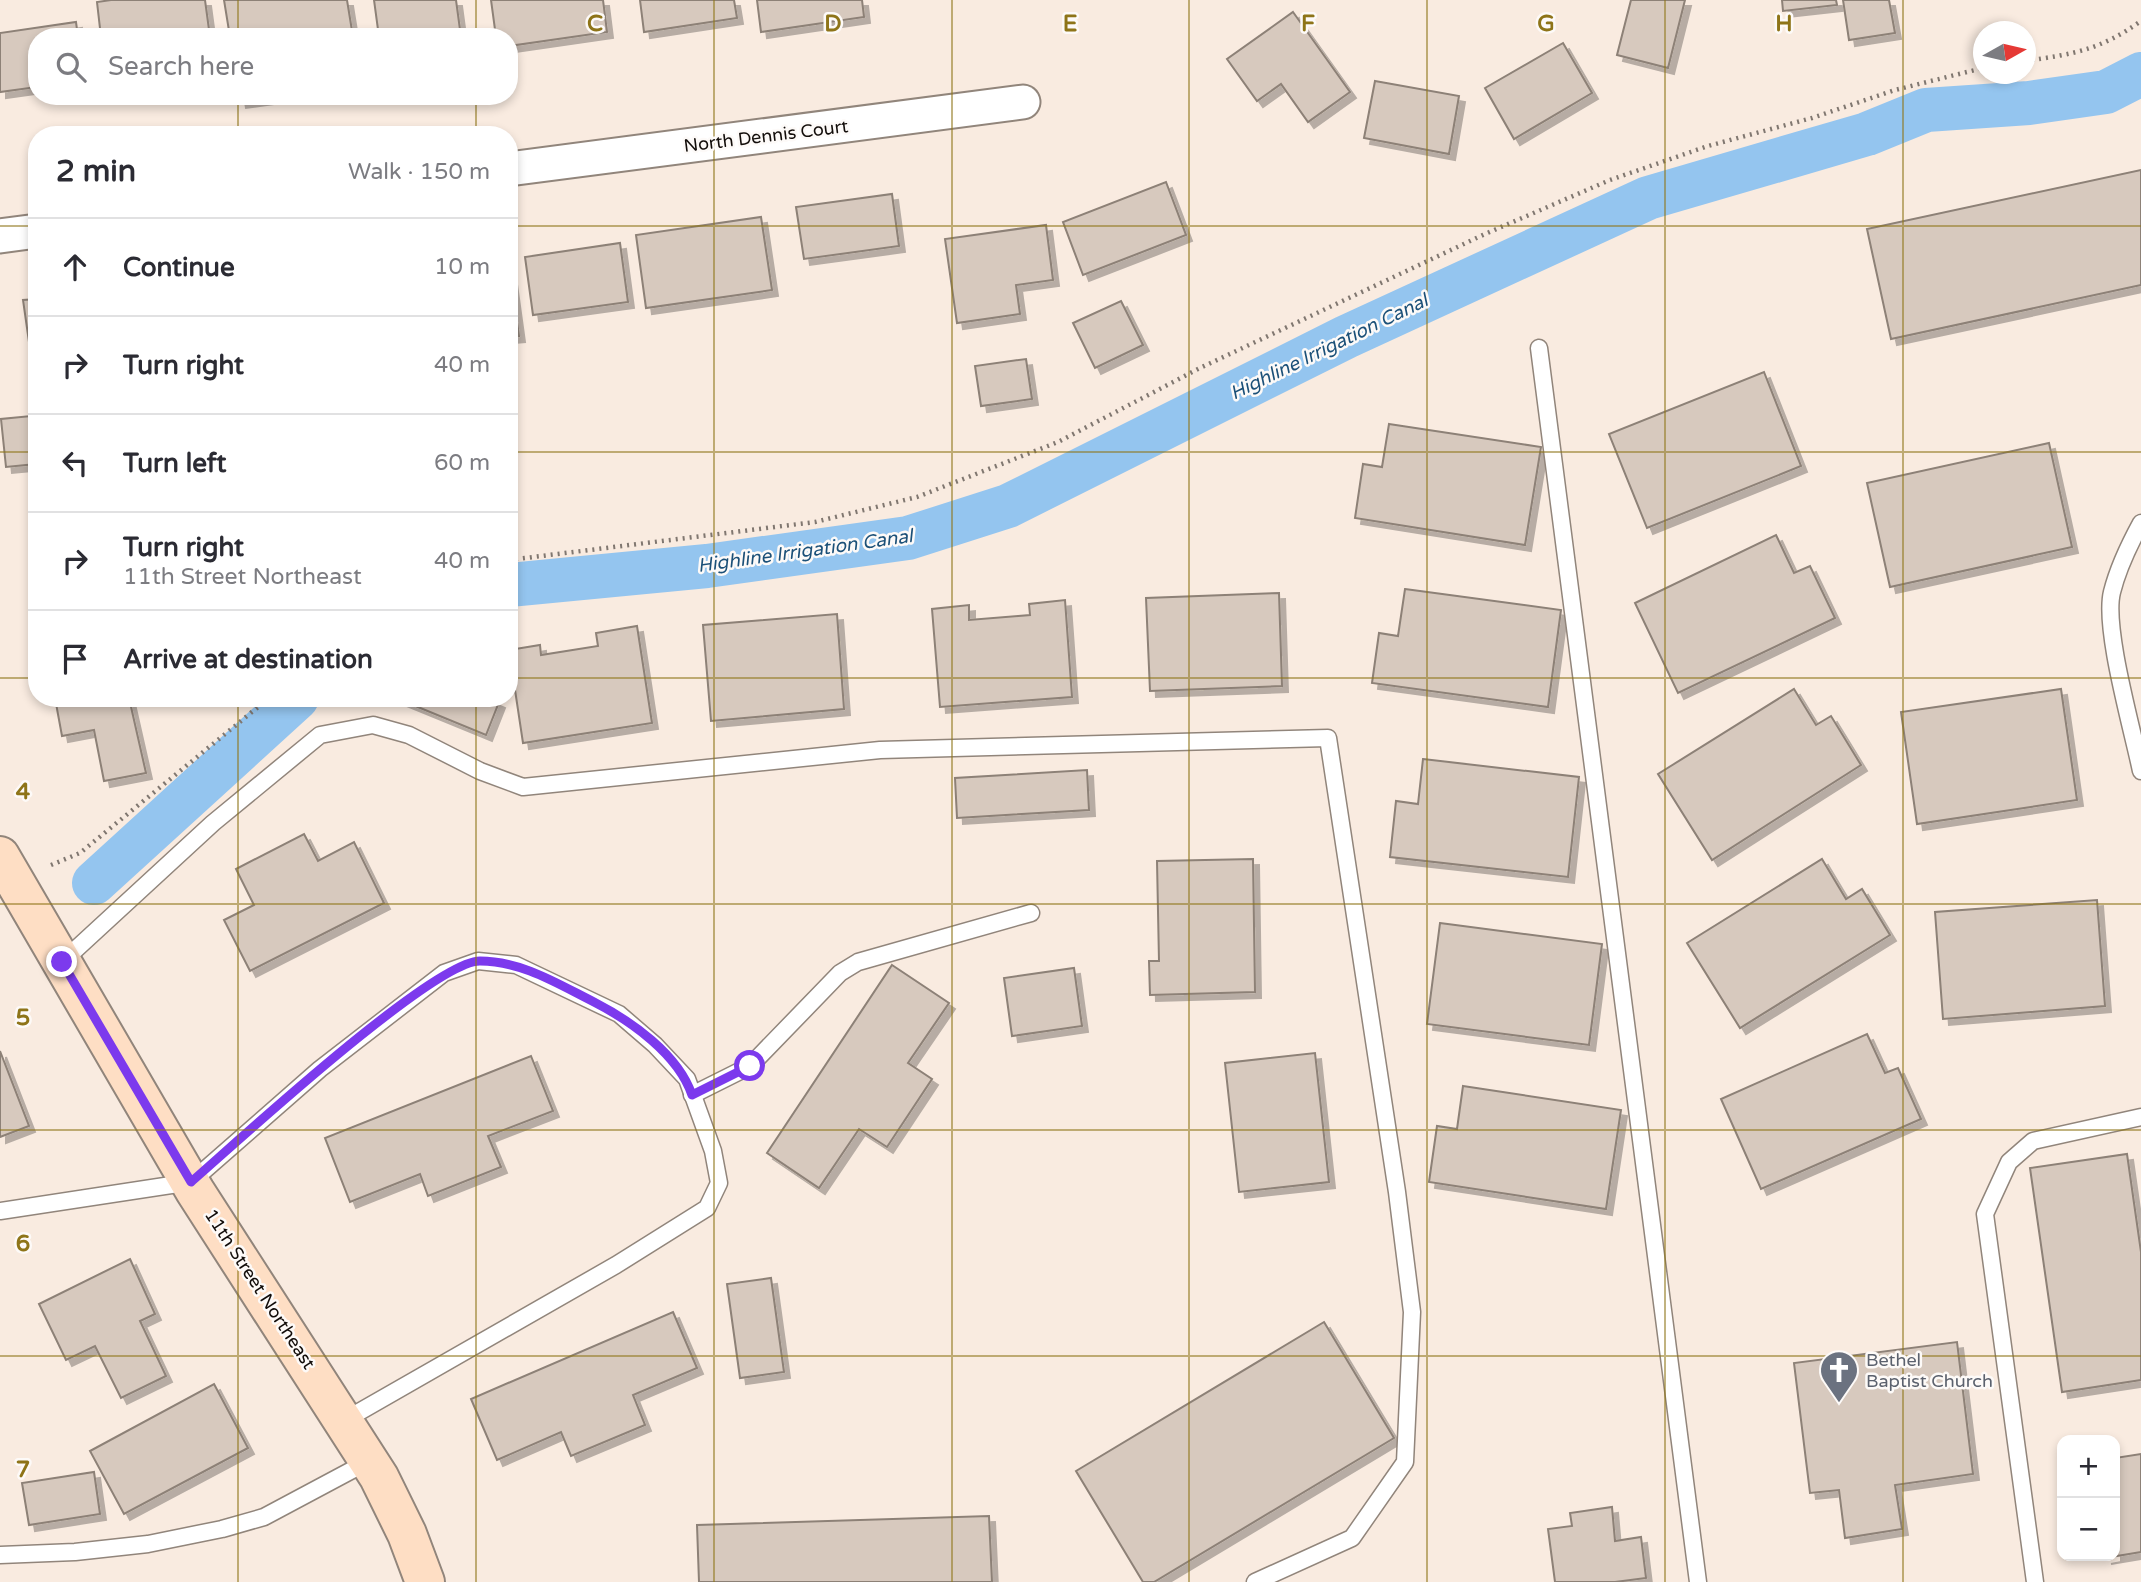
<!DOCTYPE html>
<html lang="en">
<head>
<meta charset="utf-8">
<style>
	body { margin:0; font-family:"Varela Round",sans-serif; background:#f2f2f3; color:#2b2b33 }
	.controls { position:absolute; right:21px; bottom:21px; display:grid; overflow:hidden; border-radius:14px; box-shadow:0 4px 10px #0003 }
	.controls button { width:63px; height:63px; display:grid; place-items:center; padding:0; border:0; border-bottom:2px solid #e1e1e2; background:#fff; color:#2b2b33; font:35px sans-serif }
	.compass { position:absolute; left:1973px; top:21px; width:63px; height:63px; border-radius:50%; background:#fff; box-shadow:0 4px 10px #0003; rotate:82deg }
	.stop { position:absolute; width:21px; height:21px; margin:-16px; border:5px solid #7c3aed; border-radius:50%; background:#fff }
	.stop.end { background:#7c3aed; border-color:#fff; box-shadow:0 2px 7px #0008 }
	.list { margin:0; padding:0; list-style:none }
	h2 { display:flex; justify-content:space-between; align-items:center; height:91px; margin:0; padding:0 28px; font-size:30px }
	h2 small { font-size:23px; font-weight:400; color:#7c7c81 }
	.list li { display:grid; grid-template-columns:46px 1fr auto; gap:21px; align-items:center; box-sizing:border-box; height:98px; padding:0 28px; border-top:2px solid #e1e1e2 }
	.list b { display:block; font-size:26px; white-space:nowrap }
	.list p { margin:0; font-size:23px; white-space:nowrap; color:#7c7c81 }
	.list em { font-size:23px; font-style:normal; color:#7c7c81 }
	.icon { flex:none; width:38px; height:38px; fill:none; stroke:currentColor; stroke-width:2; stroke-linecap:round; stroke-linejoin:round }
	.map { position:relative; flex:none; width:2141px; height:1582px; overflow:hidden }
	.search { position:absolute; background:#fff; box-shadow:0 4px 10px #0003; left:28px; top:28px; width:490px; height:77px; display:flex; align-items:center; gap:18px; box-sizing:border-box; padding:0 24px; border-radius:28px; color:#7c7c81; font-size:26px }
	.panel { position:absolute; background:#fff; box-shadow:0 4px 10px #0003; left:28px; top:126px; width:490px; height:581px; border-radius:28px }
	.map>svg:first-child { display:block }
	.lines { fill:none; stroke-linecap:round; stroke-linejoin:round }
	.canal { stroke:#94c5ef; stroke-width:44 }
	.building { fill:#d7c9be; stroke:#8d8177; stroke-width:2; filter:url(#shadow) }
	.lane-casing { stroke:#91857b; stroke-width:19 }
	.street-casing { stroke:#91857b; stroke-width:37 }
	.secondary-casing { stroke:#91857b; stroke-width:42 }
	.path { stroke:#807770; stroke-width:4.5; stroke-dasharray:2 5; stroke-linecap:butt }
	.lane { stroke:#fff; stroke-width:16 }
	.street { stroke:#fff; stroke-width:33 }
	.secondary { stroke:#fedec4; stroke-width:38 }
	.route { stroke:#7c3aed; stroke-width:9 }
	.grid { fill:none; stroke:#8e7418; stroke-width:2; stroke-opacity:0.55 }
	.labels { text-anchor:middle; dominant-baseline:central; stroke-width:5; stroke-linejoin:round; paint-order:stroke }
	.street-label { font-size:18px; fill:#120d0a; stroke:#fdfaf8 }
	.worship-label { font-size:18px; fill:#5b616d; stroke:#fdfaf8; text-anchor:start }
	.water-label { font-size:19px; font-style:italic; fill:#1b5078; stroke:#fdfaf8 }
	.grid-label { font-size:23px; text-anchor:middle; font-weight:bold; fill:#8e7418; stroke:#fdfaf8; stroke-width:5; stroke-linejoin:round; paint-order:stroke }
</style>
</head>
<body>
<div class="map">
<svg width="2141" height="1582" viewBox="0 0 2141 1582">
	<defs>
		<filter id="shadow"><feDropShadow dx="6" dy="6" stdDeviation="0" flood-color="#0004"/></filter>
	</defs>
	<rect width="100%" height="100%" fill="#f9ebe0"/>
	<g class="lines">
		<g class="canal">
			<path d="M509,585L707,566L908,538L1008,506L1346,337L1648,198L1867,134L1926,110L2029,103L2106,92L2141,74"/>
			<path d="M94,883L297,698"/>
		</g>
	</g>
	<g class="building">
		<path d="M111,0H205L210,37H101L97,2Z"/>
		<path d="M224,0H347L353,37H230Z"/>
		<path d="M374,0H456L461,37H379Z"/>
		<path d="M491,0H603L607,32L509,46V37H496Z"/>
		<path d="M640,0H734L737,18L644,32Z"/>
		<path d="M757,0H862L864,17L761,32Z"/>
		<path d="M1631,0H1685L1668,68L1617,55Z"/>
		<path d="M1782,0H1836L1837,5L1783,11Z"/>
		<path d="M1843,0H1889L1895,33L1849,40Z"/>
		<path d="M1293,12L1350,92L1308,122L1281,84L1257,101L1227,59Z"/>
		<path d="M76,22L78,37H37V87L0,92V33Z"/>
		<path d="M1563,43L1592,93L1514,139L1485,88Z"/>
		<path d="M1375,81L1459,96L1449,154L1364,138Z"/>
		<path d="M239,96H276V97L240,102Z"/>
		<path d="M2141,170V285L1891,339L1867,229Z"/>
		<path d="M1166,182L1186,235L1083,275L1063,222Z"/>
		<path d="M892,194L899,246L804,259L796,207Z"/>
		<path d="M761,217L772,290L646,308L636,235Z"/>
		<path d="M1046,225L1053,280L1016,285L1020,314L957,323L945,239Z"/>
		<path d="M620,243L628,302L533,315L525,257Z"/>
		<path d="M509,264L519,336L509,337Z"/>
		<path d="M37,299V355L31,356L23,300Z"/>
		<path d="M1121,301L1143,345L1095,368L1073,323Z"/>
		<path d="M1026,359L1032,399L981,406L975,366Z"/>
		<path d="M1764,372L1801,466L1647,528L1609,434Z"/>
		<path d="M31,416L36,464L6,467L1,419Z"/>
		<path d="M1389,424L1541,447L1525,545L1355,518L1363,464L1382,467Z"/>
		<path d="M2049,443L2072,547L1890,587L1867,483Z"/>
		<path d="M1776,535L1794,573L1810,566L1835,618L1678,693L1635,603Z"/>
		<path d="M1405,589L1561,610L1548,707L1372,683L1379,633L1398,636Z"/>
		<path d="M1279,593L1282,686L1150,691L1146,598Z"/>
		<path d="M1065,600L1072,697L940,707L932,609L969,605V620L1030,615L1029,604Z"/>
		<path d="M837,614L844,709L711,721L703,625Z"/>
		<path d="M637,626L652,723L523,743L509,650L540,645L541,655L598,646L596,633Z"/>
		<path d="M1794,689L1816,725L1831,716L1861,765L1712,860L1658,774Z"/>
		<path d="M2061,689L2077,800L1917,824L1901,712Z"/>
		<path d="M55,698H129L146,773L104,781L94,730L62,736Z"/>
		<path d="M396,698H490L499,702L486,735Z"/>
		<path d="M1423,759L1579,777L1568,877L1390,857L1396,801L1418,804Z"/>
		<path d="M1087,770L1089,810L957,818L955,778Z"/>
		<path d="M304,834L318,861L354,842L384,903L250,971L224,920L254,905L236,869Z"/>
		<path d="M1253,859L1255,992L1150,995L1149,961H1159L1157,861Z"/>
		<path d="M1822,859L1846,899L1862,889L1890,935L1740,1028L1687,943Z"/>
		<path d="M2097,900L2105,1006L1943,1019L1935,912Z"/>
		<path d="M1440,923L1602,944L1589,1045L1427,1024Z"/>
		<path d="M892,965L949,1003L908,1063L932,1079L887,1147L859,1129L819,1188L767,1153Z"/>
		<path d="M1074,968L1082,1026L1012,1036L1004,978Z"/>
		<path d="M1867,1034L1885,1073L1898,1068L1921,1119L1761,1189L1721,1099Z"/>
		<path d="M0,1051L29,1126L0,1137Z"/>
		<path d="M1315,1053L1329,1182L1239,1192L1225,1063Z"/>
		<path d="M531,1056L553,1111L488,1136L501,1167L428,1196L420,1174L350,1202L325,1138Z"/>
		<path d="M1463,1086L1621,1110L1606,1209L1429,1182L1437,1126L1457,1129Z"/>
		<path d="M2127,1154L2141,1252V1380L2062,1392L2030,1168Z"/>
		<path d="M130,1259L155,1314L140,1321L166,1376L121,1398L95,1346L66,1360L39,1304Z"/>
		<path d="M771,1278L784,1372L740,1378L727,1284Z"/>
		<path d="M673,1312L697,1368L633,1395L645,1425L571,1456L561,1432L497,1460L471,1399Z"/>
		<path d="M1324,1322L1394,1438L1154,1582H1143L1076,1471Z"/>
		<path d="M1957,1342L1973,1474L1895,1485L1902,1529L1845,1538L1839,1490L1810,1493L1794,1363Z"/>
		<path d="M214,1384L248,1448L124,1514L90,1451Z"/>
		<path d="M2141,1454V1552L2105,1558L2115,1556V1458Z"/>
		<path d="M94,1472L100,1514L29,1525L22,1483Z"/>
		<path d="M1612,1507L1615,1541L1641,1537L1646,1578L1615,1582H1555L1548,1529L1572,1526L1570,1513Z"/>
		<path d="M989,1516L992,1582H699L697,1525Z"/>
	</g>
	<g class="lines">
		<defs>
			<g id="lane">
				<path d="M1539,348L1698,1582"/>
				<path d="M2141,523C2129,545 2118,568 2112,592C2103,628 2133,731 2141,771"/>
				<path d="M62,962L213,823L320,735L373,725L409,735L480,771L523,787L880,750L1328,738L1397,1192L1412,1312L1405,1462L1352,1538L1255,1582"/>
				<path d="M692,1095L750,1066L840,973L858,962L1031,913"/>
				<path d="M0,1211L191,1182L320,1069L444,973L478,961L516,965L619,1014L655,1045L687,1079L713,1151L719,1183L707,1208L616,1265L345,1420"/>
				<path d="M0,1555L75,1552L148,1544L222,1529L264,1517L369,1461"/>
				<path d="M2035,1582L1985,1214L2009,1162L2033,1141L2141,1117"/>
			</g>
			<g id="street">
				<path d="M509,169L1023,102"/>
				<path d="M0,236L37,231"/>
			</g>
			<path id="secondary" d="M0,856L195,1191L379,1477L407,1534L425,1582"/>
		</defs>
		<use href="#lane" class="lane-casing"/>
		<use href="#street" class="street-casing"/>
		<use href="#secondary" class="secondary-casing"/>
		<g class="path">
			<path d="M2025,61C2074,54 2100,50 2141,21"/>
			<path d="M509,560L815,522L917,497L1058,442L1200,368L1485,234L1610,180L1708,146L1812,118L1895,90L1983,68"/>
			<path d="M51,865L80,853L269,698"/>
		</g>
		<use href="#lane" class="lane"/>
		<use href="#street" class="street"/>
		<use href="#secondary" class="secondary"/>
	</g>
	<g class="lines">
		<path class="route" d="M62,962L191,1182C236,1143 433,961 480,961C522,961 558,984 594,1002C631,1021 678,1054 692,1095L750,1066"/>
	</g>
	<path class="grid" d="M238,0V37M476,0V37M714,0V1582M952,0V1582M1189,0V1582M1427,0V1582M1665,0V1582M1903,0V1582M238,96V135M476,96V135M0,226H37M509,226H2141M0,452H37M509,452H2141M0,678H37M509,678H2141M238,698V1582M476,698V1582M0,904H2141M0,1130H2141M0,1356H2141"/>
	<defs>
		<symbol id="church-pin" viewBox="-11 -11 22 30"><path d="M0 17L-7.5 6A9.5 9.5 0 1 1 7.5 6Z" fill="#6b7280" stroke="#fdfaf8"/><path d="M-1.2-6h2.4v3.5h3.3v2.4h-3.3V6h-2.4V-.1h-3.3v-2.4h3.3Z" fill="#fff"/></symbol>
	</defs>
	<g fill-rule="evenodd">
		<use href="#church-pin" x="1817" y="1348" width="44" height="60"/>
	</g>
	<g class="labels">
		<g class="street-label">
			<text transform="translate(766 136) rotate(-7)">North Dennis Court</text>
			<text transform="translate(260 1289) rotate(57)">11th Street Northeast</text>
		</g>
		<g class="worship-label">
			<text x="1866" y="1360">Bethel<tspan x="1866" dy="21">Baptist Church</tspan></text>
		</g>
		<g class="water-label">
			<text transform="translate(1329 347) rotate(-26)">Highline Irrigation Canal</text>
			<text transform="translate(805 551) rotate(-8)">Highline Irrigation Canal</text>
		</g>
	</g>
	<g class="grid-label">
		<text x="595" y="31">C</text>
		<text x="833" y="31">D</text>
		<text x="1070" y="31">E</text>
		<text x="1308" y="31">F</text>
		<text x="1546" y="31">G</text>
		<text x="1784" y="31">H</text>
		<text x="23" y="799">4</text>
		<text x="23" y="1025">5</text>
		<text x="23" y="1251">6</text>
		<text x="23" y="1477">7</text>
	</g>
</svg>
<div class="controls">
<button>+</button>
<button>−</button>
</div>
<svg class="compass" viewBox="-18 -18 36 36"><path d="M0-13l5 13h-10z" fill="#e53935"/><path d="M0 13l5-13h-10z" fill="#7c7c81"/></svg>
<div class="stop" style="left:750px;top:1066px"></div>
<div class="stop end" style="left:62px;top:962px"></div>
<div class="search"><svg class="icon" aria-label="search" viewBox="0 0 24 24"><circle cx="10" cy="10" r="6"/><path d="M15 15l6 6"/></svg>Search here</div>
<section class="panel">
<h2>2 min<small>Walk · 150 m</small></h2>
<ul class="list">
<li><svg class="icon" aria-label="ahead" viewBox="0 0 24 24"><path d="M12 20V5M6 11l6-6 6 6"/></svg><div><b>Continue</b></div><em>10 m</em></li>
<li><svg class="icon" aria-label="right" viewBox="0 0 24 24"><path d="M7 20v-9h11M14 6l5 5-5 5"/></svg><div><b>Turn right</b></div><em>40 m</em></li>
<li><svg class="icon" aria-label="left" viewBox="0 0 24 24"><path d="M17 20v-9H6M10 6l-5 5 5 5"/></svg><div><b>Turn left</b></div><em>60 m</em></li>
<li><svg class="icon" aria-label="right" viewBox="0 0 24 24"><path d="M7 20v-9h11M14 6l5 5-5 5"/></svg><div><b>Turn right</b><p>11th Street Northeast</p></div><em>40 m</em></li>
<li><svg class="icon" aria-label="arrive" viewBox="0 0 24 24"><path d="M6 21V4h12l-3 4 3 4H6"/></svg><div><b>Arrive at destination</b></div></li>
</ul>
</section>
</div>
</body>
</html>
